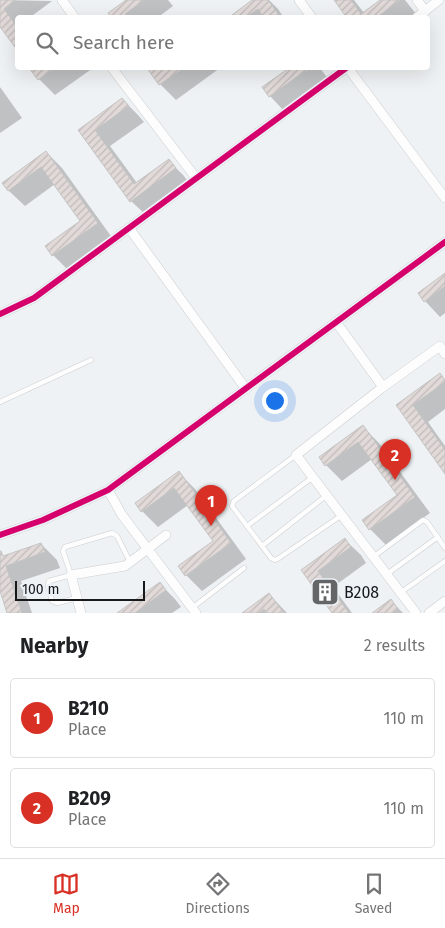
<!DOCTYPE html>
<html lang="en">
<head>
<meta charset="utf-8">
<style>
	body { margin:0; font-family:"Fira Sans",sans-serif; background:#f2f2f2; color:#202124 }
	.scale { position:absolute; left:15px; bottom:12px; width:130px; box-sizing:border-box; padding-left:5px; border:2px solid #17191b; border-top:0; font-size:14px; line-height:18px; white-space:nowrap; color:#17191b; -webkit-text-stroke:4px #ecf2f7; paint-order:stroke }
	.you { position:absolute; left:274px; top:400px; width:18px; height:18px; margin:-12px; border:4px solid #fff; border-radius:50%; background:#1a73e8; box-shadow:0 0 0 8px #1a73e833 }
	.badge { display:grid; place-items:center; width:32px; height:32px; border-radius:50%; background:#d93025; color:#fff; font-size:16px; font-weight:700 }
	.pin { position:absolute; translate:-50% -41px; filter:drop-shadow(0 1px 2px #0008) }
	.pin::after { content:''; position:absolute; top:26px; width:18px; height:15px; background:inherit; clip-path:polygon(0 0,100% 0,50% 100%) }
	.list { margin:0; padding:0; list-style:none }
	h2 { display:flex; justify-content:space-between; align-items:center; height:65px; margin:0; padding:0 20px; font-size:21px }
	h2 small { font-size:16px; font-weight:400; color:#757577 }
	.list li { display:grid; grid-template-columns:32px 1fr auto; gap:15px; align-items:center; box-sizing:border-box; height:80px; margin:0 10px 10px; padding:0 10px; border:1px solid #e0e0e0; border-radius:5px }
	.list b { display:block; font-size:19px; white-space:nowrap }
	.list p { margin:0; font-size:16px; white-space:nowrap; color:#757577 }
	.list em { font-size:16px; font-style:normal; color:#757577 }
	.icon { flex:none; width:28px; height:28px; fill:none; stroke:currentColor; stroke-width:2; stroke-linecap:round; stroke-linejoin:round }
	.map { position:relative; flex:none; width:445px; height:613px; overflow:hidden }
	.search { position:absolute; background:#fff; box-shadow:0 5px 20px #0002; left:15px; right:15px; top:15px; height:55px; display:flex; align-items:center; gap:12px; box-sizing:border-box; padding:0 18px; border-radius:5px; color:#757577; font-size:19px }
	.sheet { height:245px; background:#fff }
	nav { display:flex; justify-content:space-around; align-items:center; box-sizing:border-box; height:70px; border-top:1px solid #e0e0e0; background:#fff; font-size:14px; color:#757577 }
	nav a { display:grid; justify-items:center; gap:2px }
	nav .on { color:#d93025 }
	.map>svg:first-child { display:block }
	.shadow { fill:#0003 }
	.building { fill:url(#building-hatch); stroke:#c5c4c5 }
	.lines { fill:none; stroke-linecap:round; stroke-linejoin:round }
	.lane-casing { stroke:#ccced0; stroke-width:5.5 }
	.street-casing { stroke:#ccced0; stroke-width:10 }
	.lane { stroke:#fdfdfd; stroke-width:4.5 }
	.street { stroke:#fdfdfd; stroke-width:9 }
	.cycleway-casing { stroke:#ecf2f7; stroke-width:9 }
	.cycleway { stroke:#d6006c; stroke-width:6 }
	.labels { text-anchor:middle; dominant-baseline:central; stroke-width:4; stroke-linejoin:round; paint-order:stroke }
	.poi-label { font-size:16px; fill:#17191b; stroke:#ecf2f7; text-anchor:start }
</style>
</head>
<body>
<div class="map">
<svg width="445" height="613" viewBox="0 0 445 613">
	<defs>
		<pattern id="building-hatch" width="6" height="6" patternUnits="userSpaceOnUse" patternTransform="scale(1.25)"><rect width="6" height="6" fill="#e1dad8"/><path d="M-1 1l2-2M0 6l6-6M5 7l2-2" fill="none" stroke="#c0bab9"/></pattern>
	</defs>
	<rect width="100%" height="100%" fill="#eff2f4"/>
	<g class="shadow">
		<path d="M0,0L52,1L29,18H18V49L0,25Z"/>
		<path d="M128,0H168L173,6L157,18H112Z"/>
		<path d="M254,0H269L278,9L284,18H230Z"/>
		<path d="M336,0H354L364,13L382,0H405L417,15L413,18H348Z"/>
		<path d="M31,68H93L55,95L39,79Z"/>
		<path d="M148,68H220L176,100L160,84Z"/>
		<path d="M291,68H307L304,69L306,71L311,68H320L329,80L285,112L270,96L263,87Z"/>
		<path d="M0,87L22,118L0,133Z"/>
		<path d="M122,99L138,115L144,122L110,146L137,183L168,160L184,176L190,185L147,216L131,201L80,130Z"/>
		<path d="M46,152L62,168L113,239L69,271L53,255L82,221L55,184L25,206L9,191L4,183Z"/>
		<path d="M445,275V313L440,317L425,301Z"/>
		<path d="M439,374L445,380V409L428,422L445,446V471L397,405Z"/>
		<path d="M363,427L379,443L430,513L386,545L370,529L364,521L399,496L372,459L342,481L326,465Z"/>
		<path d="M179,473L195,489L246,559L202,591L186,575L180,567L214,541L188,505L158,527L142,511Z"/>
		<path d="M345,540L361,555L366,563L333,587L352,613H333L302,570Z"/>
		<path d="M41,544L57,560L60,568L21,581L32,613H9L0,587V558Z"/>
		<path d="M160,584L175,599L181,607L172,613H119Z"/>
		<path d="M269,594L287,613H244Z"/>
		<path d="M391,601L403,613H374Z"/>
	</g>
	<g class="building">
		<path d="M0,0H15L4,9L18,28V51L0,27Z"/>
		<path d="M126,0H144L125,14L128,18H111L108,13Z"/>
		<path d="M252,0H268L281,18H264L258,9L245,18H228Z"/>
		<path d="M334,0H351L361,14L380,0H400L376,18H347Z"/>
		<path d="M29,68H55L38,80Z"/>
		<path d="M147,68H184L159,85Z"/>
		<path d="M289,68H309L269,97L262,87Z"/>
		<path d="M122,98L129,106L95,130L134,184L169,159L176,168L130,202L78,130Z"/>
		<path d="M46,151L98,223L52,256L45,246L80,221L41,167L8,191L2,183Z"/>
		<path d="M445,273V286L424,302L418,293Z"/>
		<path d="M440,373L445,380V382L413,405L445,450V474L396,405Z"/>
		<path d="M363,425L415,497L369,530L362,520L397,495L358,442L325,466L319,457Z"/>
		<path d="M179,471L231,543L185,576L178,566L213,541L174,488L141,512L135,503Z"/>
		<path d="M345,538L351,547L318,571L349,613H332L301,570Z"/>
		<path d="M41,543L45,552L6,566L22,613H7L0,591V551H1L3,556Z"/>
		<path d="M160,582L166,590L135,613H117Z"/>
		<path d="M269,593L284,613H267L264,609L259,613H242Z"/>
		<path d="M391,599L398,609L392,613H372Z"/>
	</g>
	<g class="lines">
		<defs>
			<g id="lane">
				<path d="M0,402L91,360"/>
				<path d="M296,455L234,501L232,506L271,558L275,560L279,558L342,515"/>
				<path d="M247,526L313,477"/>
				<path d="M262,546L327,495"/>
				<path d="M373,557L423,520L427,522L445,548"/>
				<path d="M387,574L438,537"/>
				<path d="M400,593L445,561"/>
				<path d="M77,598L57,603L52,601L48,586L49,581L71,575L63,551L65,547L112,533L117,536L130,562"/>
				<path d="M192,608L244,568"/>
			</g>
			<g id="street">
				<path d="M62,0L75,18"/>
				<path d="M299,0L312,18"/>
				<path d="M417,0L425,11"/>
				<path d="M416,18L439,0"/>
				<path d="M112,68L196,178"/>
				<path d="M348,68L445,198"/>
				<path d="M129,228L246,389"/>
				<path d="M0,314L34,298L346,68"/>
				<path d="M336,322L383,387"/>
				<path d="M108,490L122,515L196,613"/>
				<path d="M0,535L43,520L108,490L445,242"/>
				<path d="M81,613L71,575L125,566L166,535"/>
				<path d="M416,613L296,455L383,387L440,346L445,354"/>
				<path d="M429,613L445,601"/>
			</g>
		</defs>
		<use href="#lane" class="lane-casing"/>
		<use href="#street" class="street-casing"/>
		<use href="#lane" class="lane"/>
		<use href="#street" class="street"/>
		<defs>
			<g id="cycleway">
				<path d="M0,314L34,298L346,68"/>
				<path d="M0,535L43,520L108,490L445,242"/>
			</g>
		</defs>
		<use href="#cycleway" class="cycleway-casing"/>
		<use href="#cycleway" class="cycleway"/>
	</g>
	<defs>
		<symbol id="building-square" viewBox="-11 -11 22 22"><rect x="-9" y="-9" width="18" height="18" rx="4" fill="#636567" stroke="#ecf2f7"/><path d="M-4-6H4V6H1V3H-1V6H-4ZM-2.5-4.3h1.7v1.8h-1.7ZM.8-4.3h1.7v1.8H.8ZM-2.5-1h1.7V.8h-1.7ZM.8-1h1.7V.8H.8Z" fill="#fff"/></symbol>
	</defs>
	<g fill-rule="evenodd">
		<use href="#building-square" x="309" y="576" width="32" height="32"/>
	</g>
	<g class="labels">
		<g class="poi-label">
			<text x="344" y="592">B208</text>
		</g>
	</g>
</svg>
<div class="scale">100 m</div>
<div class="you"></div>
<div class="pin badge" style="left:211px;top:526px">1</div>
<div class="pin badge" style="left:395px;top:480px">2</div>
<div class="search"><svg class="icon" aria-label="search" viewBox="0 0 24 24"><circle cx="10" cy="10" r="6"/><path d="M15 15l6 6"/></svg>Search here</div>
</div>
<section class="sheet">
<h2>Nearby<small>2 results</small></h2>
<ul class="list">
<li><span class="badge">1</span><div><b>B210</b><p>Place</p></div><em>110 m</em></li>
<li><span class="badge">2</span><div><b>B209</b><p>Place</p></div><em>110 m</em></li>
</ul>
</section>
<nav>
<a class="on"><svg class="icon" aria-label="map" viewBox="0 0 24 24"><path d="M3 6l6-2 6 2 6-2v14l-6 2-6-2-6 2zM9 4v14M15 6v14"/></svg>Map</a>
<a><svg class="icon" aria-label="directions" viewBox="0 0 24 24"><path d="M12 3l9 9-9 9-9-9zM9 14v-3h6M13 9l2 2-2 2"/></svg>Directions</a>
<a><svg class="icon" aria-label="saved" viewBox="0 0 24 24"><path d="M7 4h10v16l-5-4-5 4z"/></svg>Saved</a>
</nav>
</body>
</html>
